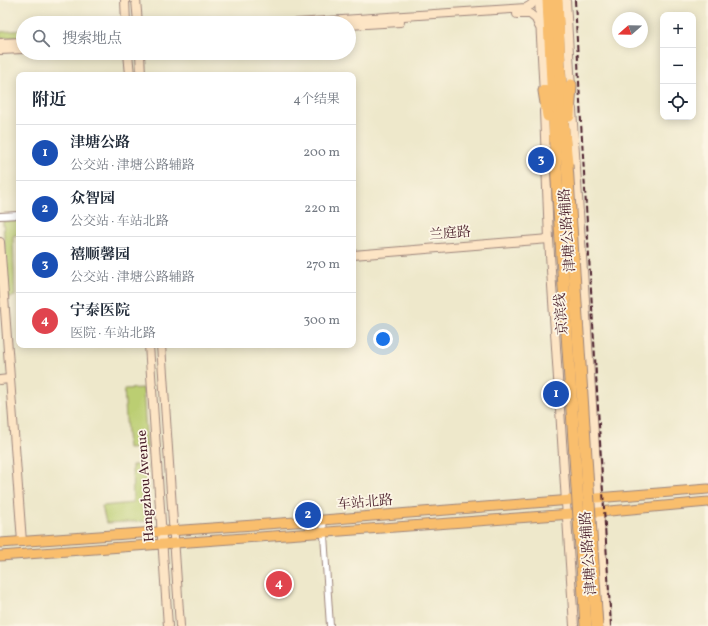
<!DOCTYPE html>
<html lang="zh">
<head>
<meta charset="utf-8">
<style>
	body { margin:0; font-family:Vollkorn,"Noto Serif SC",serif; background:#f2f2f3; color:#1f2937 }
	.controls { position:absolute; right:12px; top:12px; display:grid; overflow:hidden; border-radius:8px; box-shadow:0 2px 10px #0003 }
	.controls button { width:36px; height:36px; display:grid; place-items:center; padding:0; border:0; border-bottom:1px solid #e0e1e3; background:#fff; color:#1f2937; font:20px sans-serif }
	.compass { position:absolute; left:612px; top:12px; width:36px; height:36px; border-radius:50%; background:#fff; box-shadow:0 2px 10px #0003; rotate:250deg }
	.you { position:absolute; left:383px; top:339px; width:14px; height:14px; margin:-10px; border:3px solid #fff; border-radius:50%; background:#1a73e8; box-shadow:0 0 0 6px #1a73e833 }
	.badge { display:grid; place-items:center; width:26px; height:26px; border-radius:50%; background:#ea580c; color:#fff; font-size:13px; font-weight:700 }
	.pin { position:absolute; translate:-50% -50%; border:2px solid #fff; box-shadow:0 1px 4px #0006 }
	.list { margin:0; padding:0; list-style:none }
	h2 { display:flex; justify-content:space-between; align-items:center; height:52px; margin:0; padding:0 16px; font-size:17px }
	h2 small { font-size:13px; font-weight:400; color:#747a83 }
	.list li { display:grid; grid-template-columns:26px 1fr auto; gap:12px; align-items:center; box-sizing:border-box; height:56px; padding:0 16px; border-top:1px solid #e0e1e3 }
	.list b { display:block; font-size:15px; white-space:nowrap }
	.list p { margin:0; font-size:13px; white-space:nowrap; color:#747a83 }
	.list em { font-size:13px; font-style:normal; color:#747a83 }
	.icon { flex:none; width:22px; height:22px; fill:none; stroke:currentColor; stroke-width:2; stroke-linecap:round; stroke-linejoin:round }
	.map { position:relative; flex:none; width:708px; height:626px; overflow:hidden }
	.search { position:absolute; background:#fff; box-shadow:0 2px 10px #0003; left:16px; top:16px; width:340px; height:44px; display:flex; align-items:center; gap:10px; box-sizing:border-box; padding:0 14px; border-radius:22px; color:#747a83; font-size:15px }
	.panel { position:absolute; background:#fff; box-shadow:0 2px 10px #0003; left:16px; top:72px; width:340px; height:276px; border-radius:8px }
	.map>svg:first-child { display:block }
	.green { fill:#bbce72; stroke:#82764e }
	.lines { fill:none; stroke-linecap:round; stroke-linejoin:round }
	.street-casing { stroke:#9c847b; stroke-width:8 }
	.secondary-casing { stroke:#9c847b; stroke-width:10 }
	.primary-casing { stroke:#9c847b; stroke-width:11 }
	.highway-casing { stroke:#9c847b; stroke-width:13 }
	.street { stroke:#fff; stroke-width:6 }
	.secondary { stroke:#fde5c5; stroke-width:8 }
	.primary { stroke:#f9be6d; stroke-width:9 }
	.highway { stroke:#f9be6d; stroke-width:11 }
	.rail { stroke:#4a1f2b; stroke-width:2; stroke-dasharray:6 3; stroke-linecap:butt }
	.highway-bridge-casing { stroke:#9c847b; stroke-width:13; stroke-linecap:butt }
	.highway-bridge { stroke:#f9be6d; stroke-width:11 }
	.labels { text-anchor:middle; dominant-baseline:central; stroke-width:3.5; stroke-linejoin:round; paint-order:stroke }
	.street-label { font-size:14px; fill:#4a1f2b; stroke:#fcf5e5 }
</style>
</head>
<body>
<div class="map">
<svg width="708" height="626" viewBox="0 0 708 626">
	<rect width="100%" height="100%" fill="#fcf5e5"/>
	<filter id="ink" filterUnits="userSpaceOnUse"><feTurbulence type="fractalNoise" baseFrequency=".025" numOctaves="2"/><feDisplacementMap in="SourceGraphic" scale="8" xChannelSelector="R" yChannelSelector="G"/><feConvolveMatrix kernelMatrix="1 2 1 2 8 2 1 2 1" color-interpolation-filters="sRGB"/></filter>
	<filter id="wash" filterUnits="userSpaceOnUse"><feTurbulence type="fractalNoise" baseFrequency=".012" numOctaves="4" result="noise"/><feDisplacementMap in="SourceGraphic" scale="16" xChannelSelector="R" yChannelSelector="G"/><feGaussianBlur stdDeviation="0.9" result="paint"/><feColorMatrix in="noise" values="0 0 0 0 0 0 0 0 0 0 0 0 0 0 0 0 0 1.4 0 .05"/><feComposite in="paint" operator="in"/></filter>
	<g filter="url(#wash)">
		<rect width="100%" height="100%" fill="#eee8cb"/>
		<g class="green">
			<path d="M222,16V23H147Z"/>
			<path d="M23,30V37L0,38V32Z"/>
			<path d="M19,220V234L13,236L15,296L8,298L3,221Z"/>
			<path d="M143,388L147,448L128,449L124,389Z"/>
			<path d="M132,465H146L149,521L106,523L102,506L133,503Z"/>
		</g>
	</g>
	<g filter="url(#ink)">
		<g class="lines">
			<defs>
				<g id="street">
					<path d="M0,216L19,215"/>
					<path d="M323,520L330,626"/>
				</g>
				<g id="secondary">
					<path d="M125,0L126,23"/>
					<path d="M136,0L138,23"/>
					<path d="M539,0L544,95"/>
					<path d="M566,0L571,89"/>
					<path d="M517,14H530L536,19L539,26"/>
					<path d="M296,23L526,8L531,5L535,0"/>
					<path d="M349,25L400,22"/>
					<path d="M0,43L23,42"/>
					<path d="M0,50L23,49"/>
					<path d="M128,53L130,75"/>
					<path d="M140,53L141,75"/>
					<path d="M572,109L607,626"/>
					<path d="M544,111L549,239L574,626"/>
					<path d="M0,242L22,542"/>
					<path d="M353,255L549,239"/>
					<path d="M149,345L168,626"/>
					<path d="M161,345L180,626"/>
					<path d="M0,380L9,379"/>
				</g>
				<g id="primary">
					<path d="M0,543L323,520L708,489"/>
					<path d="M0,556L599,512L708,502"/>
				</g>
				<g id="highway">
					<path d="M548,0L556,164"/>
					<path d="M557,0L562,111L567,164"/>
					<path d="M544,91L548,116"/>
					<path d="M569,116L571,85"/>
				</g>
			</defs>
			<use href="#street" class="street-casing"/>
			<use href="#secondary" class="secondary-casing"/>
			<use href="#primary" class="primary-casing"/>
			<use href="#highway" class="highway-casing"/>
			<use href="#street" class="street"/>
			<use href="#secondary" class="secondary"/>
			<use href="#primary" class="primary"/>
			<use href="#highway" class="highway"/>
			<path class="rail" d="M575,0L581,122L611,626"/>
			<defs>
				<g id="highway-bridge">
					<path d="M556,164L586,626"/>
					<path d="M567,164L597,626"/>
				</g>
			</defs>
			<use href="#highway-bridge" class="highway-bridge-casing"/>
			<use href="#highway-bridge" class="highway-bridge"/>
		</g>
	</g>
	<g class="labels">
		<g class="street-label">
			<text transform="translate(568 230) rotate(-94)">津塘公路辅路</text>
			<text transform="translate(450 234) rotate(-5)">兰庭路</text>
			<text transform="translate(562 314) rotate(-94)">京滨线</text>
			<text transform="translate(146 486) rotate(-94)">Hangzhou Avenue</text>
			<text transform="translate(365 503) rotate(-5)">车站北路</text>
			<text transform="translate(589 553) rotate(-94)">津塘公路辅路</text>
		</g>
	</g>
</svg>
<div class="controls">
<button>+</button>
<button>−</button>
<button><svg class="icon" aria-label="locate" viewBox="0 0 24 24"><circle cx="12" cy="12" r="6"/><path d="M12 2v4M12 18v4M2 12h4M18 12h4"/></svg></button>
</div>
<svg class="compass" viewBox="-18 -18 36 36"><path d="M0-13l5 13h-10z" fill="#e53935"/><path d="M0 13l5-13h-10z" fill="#747a83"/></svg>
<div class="you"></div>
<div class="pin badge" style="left:556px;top:394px;background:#1a4fb4">1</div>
<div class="pin badge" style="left:308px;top:515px;background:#1a4fb4">2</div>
<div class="pin badge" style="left:541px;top:160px;background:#1a4fb4">3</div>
<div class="pin badge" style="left:279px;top:584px;background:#e0444e">4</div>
<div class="search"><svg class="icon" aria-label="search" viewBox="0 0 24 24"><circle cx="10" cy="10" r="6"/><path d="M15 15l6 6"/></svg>搜索地点</div>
<section class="panel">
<h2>附近<small>4个结果</small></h2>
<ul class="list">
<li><span class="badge" style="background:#1a4fb4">1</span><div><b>津塘公路</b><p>公交站 · 津塘公路辅路</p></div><em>200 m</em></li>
<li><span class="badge" style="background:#1a4fb4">2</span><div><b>众智园</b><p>公交站 · 车站北路</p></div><em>220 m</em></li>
<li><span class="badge" style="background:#1a4fb4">3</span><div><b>禧顺馨园</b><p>公交站 · 津塘公路辅路</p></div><em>270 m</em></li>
<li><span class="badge" style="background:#e0444e">4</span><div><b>宁泰医院</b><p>医院 · 车站北路</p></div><em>300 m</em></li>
</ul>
</section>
</div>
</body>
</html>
